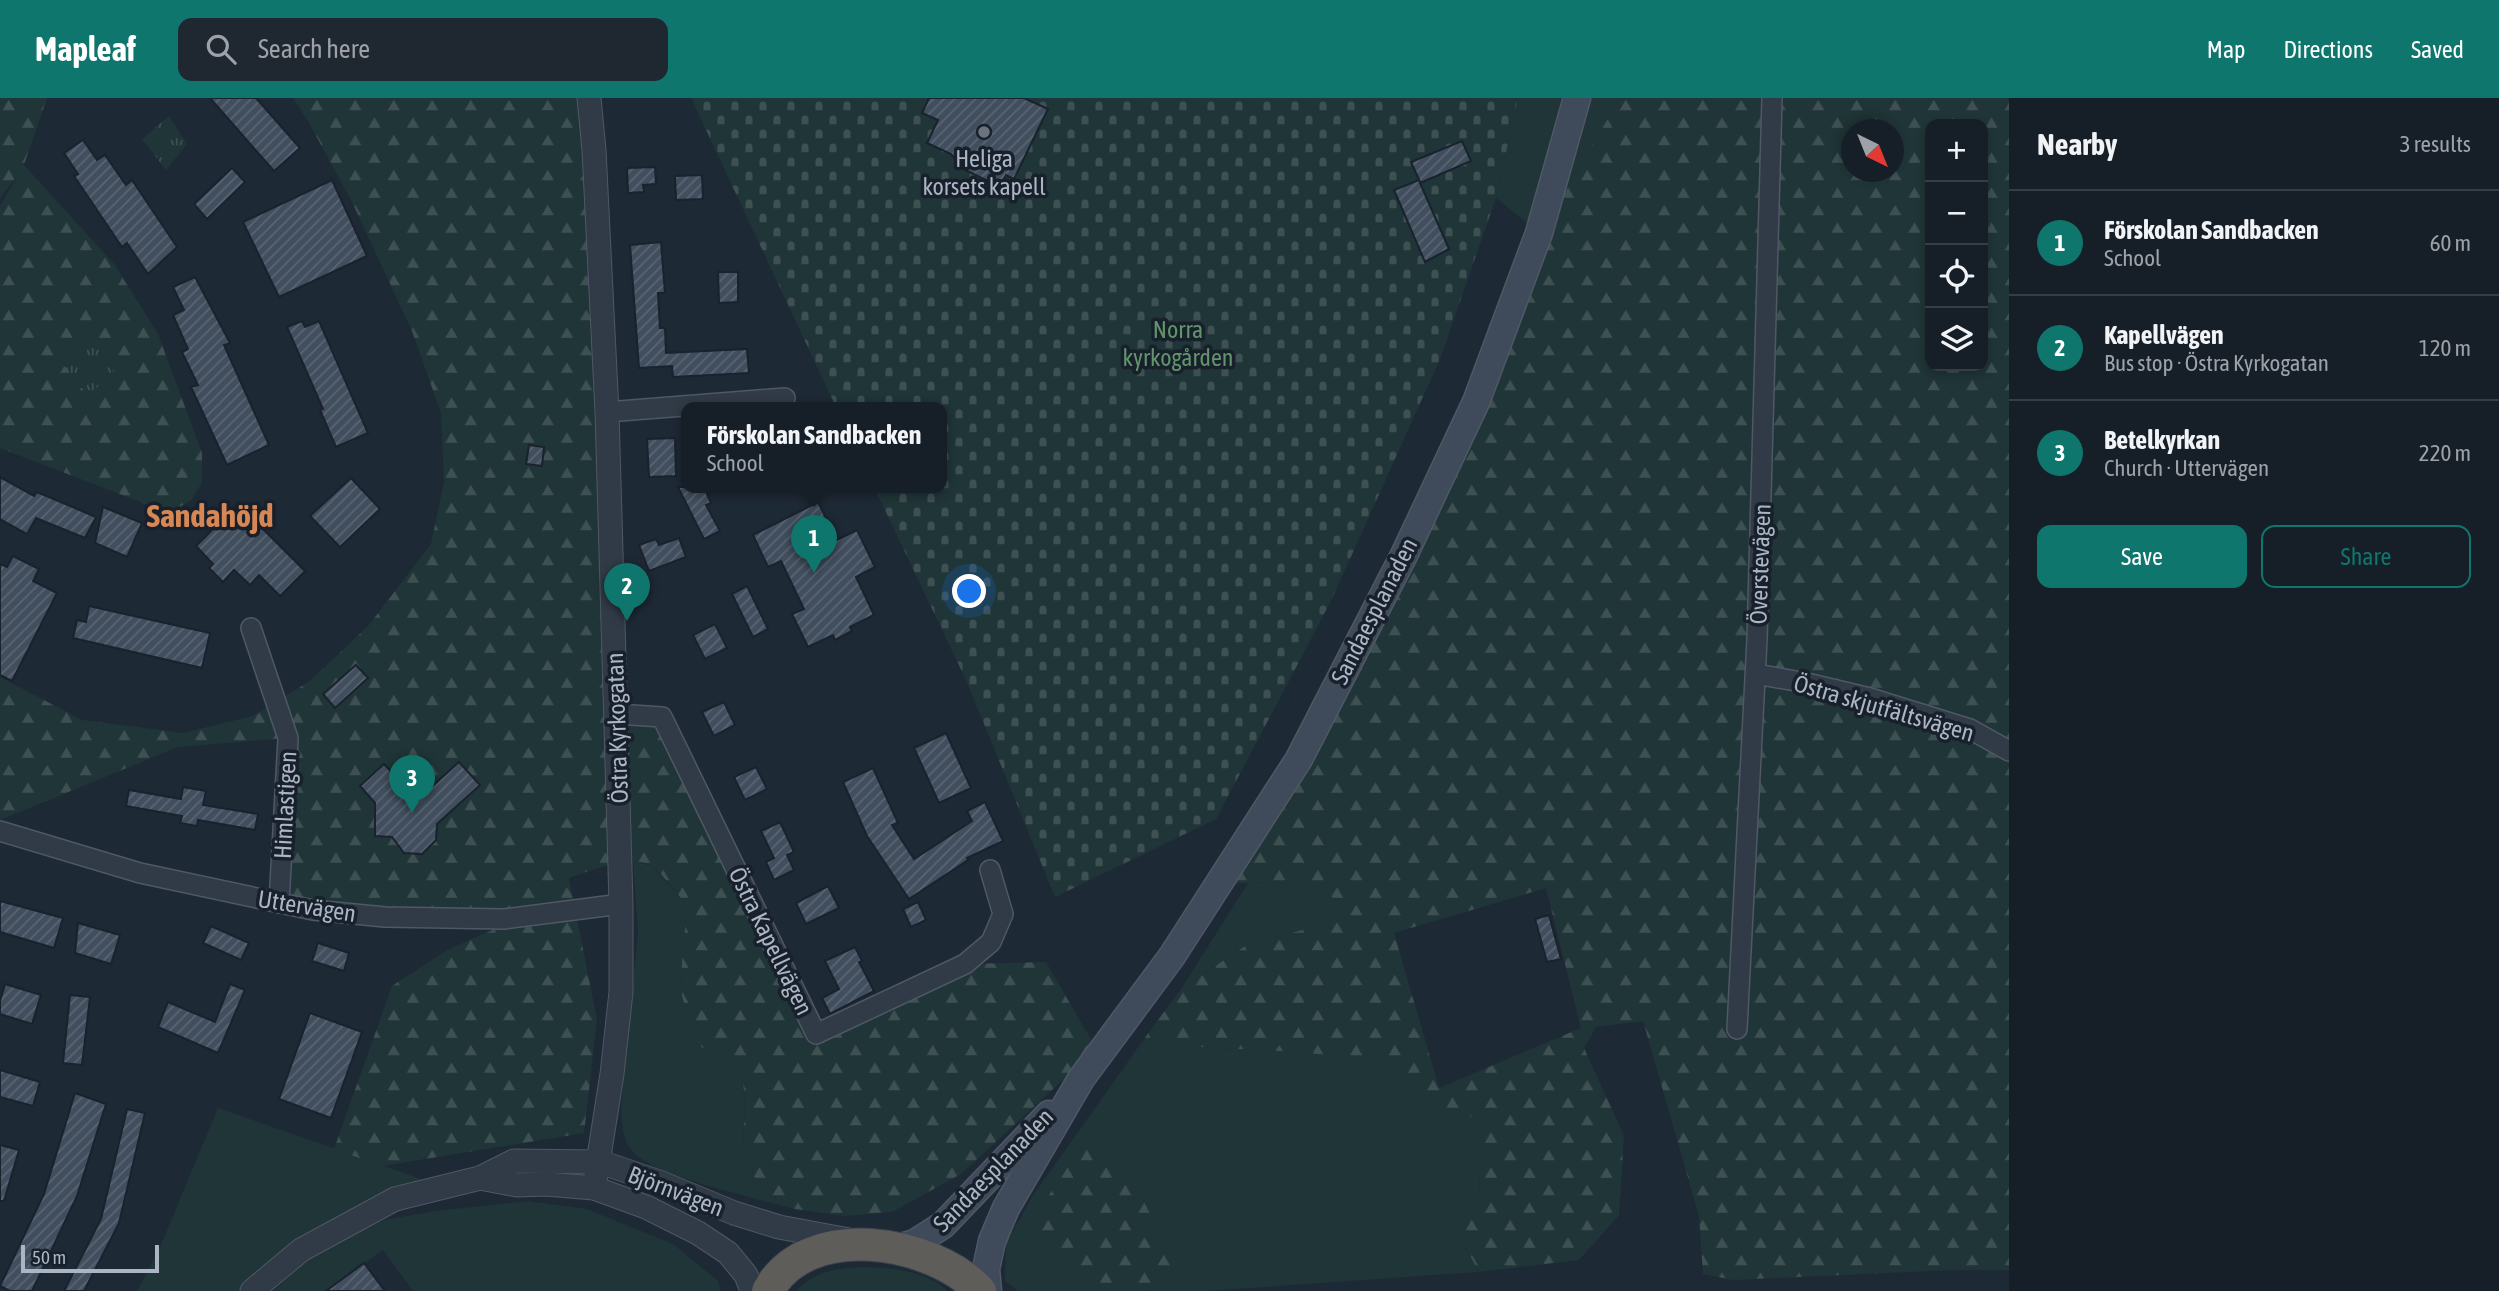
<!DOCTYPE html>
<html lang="en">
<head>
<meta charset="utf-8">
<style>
	body { margin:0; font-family:"Asap Condensed",sans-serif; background:#1f2730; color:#f1f3f6 }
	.controls { position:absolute; right:21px; top:21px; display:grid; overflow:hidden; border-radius:14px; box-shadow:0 4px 10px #0003 }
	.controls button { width:63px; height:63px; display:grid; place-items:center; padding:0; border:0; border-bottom:2px solid #353d45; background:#161f28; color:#f1f3f6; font:35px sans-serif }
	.compass { position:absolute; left:1841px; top:21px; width:63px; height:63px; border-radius:50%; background:#161f28; box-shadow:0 4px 10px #0003; rotate:137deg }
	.scale { position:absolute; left:21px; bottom:18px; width:138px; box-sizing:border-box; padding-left:7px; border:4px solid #abb5c4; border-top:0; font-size:19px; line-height:24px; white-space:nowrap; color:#abb5c4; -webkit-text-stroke:5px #17202b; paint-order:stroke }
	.you { position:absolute; left:970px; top:494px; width:24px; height:24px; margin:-18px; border:5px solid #fff; border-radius:50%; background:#1a73e8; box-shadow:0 0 0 10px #1a73e833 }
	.badge { display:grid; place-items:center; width:46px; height:46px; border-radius:50%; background:#0f766e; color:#fff; font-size:23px; font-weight:700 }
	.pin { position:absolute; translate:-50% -58px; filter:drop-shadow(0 2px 4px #0008) }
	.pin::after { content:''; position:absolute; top:37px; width:24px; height:21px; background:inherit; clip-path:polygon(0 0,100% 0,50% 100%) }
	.popup { position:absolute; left:681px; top:304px; width:266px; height:91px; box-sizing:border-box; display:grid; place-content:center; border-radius:14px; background:#161f28; filter:drop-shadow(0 2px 5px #0005); font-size:23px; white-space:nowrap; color:#9ea2a8 }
	.popup b { font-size:26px; color:#f1f3f6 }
	.popup::after { content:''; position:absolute; left:50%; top:100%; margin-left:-14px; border:14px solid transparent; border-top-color:#161f28 }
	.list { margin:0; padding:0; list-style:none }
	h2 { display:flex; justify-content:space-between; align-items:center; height:91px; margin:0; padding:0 28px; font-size:30px }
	h2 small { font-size:23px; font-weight:400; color:#9ea2a8 }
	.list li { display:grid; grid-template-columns:46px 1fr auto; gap:21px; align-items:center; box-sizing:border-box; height:105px; padding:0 28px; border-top:2px solid #353d45 }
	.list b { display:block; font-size:26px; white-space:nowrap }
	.list p { margin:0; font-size:23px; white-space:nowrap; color:#9ea2a8 }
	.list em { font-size:23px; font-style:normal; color:#9ea2a8 }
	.actions { display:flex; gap:14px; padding:21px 28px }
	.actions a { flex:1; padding:16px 0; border:2px solid #0f766e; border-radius:14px; text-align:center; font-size:24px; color:#0f766e }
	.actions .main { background:#0f766e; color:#fff }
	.icon { flex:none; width:38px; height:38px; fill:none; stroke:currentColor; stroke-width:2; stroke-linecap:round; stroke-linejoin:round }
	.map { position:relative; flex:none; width:2009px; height:1193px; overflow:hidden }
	header { display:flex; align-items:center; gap:42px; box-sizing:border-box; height:98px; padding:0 35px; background:#0f766e; color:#fff }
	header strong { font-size:33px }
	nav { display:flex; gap:38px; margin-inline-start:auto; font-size:24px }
	.search { width:490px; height:63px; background:#1f2730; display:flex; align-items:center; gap:18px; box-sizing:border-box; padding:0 24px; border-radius:14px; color:#9ea2a8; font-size:26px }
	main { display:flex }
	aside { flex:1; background:#161f28 }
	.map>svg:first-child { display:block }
	.green { fill:#203537 }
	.forest { fill:url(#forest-firs); fill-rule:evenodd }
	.cemetery { fill:url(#cemetery-stones) }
	.park { fill:url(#park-tufts) }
	.building { fill:url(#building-hatch); stroke:#19222d; stroke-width:2 }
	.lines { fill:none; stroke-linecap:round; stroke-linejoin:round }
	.minor-casing { stroke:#4f5865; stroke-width:22 }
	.tertiary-casing { stroke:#4f5865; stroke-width:25 }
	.secondary-casing { stroke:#4f5865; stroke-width:29 }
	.trunk-casing { stroke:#3c4551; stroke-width:34 }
	.minor { stroke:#313b47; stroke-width:19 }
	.tertiary { stroke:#313b47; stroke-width:23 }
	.secondary { stroke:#3f4a5a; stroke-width:26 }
	.trunk { stroke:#5e5d5a; stroke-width:32 }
	.worship-dot { fill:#6b7280; stroke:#17202b; stroke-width:2.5 }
	.labels { text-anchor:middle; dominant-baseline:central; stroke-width:7; stroke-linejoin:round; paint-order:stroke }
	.poi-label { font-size:24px; fill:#abb5c4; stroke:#17202b }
	.park-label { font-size:24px; fill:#62956c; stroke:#17202b }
	.street-label { font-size:24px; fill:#abb5c4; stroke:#17202b }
	.district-label { font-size:32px; font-weight:bold; fill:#d78753; stroke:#17202b }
</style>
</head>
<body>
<header>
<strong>Mapleaf</strong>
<div class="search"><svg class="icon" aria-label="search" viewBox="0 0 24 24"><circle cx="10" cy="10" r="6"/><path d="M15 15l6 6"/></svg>Search here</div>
<nav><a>Map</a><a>Directions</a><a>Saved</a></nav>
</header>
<main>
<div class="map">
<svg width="2009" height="1193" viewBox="0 0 2009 1193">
	<defs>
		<pattern id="forest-firs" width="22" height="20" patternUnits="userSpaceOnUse" patternTransform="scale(1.75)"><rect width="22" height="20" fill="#203537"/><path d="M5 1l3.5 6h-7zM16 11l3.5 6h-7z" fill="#3e5052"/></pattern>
		<pattern id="cemetery-stones" width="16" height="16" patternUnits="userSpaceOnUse" patternTransform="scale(1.75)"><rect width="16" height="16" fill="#203537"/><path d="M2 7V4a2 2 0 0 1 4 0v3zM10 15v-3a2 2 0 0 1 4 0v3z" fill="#3e5052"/></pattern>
		<pattern id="park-tufts" width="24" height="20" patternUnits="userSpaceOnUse" patternTransform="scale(1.75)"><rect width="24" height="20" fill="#203537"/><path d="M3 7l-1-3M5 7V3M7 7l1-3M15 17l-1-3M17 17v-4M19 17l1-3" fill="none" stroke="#3e5052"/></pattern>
		<pattern id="building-hatch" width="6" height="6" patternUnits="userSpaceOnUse" patternTransform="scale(1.75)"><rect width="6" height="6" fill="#414e5e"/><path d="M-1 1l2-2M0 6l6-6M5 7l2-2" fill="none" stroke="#5a6573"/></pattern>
	</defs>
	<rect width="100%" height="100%" fill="#1e2936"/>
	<g class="green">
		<path d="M1518,0H1616L1612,14L1539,135L1496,100Z"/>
		<path d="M633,763L652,768L687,807L680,888L715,960L742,977L745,1003L743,1051L759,1091L795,1111C759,1101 657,1079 634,1055C622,1043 622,1026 621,1009L638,835Z"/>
		<path d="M1271,784L1305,790L1341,802L1330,824L1245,848L1181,891L1248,785Z"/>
		<path d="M1144,941L1160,947L1278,953L1385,961L1458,1032L1477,1012L1480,1098L1451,1123L1479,1174L1207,1193H1149L1177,1168L1026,1131L1087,1193H1018L1005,1183L1006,1146L1033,1097Z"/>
		<path d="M218,1010L441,1088L395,1101L252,1193H137L158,1154Z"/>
		<path d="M528,1103L587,1111L673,1146L718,1183L721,1193H413L383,1152L325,1193H274L309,1159L384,1122L435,1113Z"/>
		<path d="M865,1169C895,1170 925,1173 948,1193H796C815,1172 839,1170 865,1169Z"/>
	</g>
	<g class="forest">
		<path d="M0,0H47L24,67L114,166L158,236L202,355V384L192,401L174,413L156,410L0,350V108L18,77L0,100Z"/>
		<path d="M293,0H589L617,616L662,619L816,936L965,866L1046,864L1093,945L1066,979L961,1076L892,1114L843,1118L795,1111L759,1091L743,1051L745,1003L742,977L715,960L692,941L680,888L687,807C676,795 666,780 654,770C635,754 590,773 569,780L597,922L584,1035L382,1068L334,1051L392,888L449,851L523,819L279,805L288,640L178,649L0,722V579L82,622L183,635L253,618L310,583L369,527L431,446L444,384L441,315L412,233L352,104L308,23Z"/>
		<path d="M1616,0H2009V1172H1952L1733,1182L1703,1176L1699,1118L1643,923L1596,929L1584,950L1624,1038L1619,1117L1579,1162L1479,1174L1451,1123L1480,1098L1477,1013L1458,1032L1385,961L1278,953L1160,947L1144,941L1181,891L1245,848L1330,824L1340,802L1305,790L1271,784L1218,786L1404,457L1539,135L1612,14ZM1930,26H1983V268H1930ZM1852,32H1894V74H1852ZM1546,790L1581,930L1439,990L1394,835Z"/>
		<path d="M1086,1042L1127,1071L1177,1168L1149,1193H1087L1026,1131Z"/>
	</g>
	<path class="cemetery" d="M691,0H1518L1496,100L1440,261L1331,503L1216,721L1055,799L966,582L874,389H942V309H836Z"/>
	<g class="park">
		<path d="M169,18L187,46L166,72L142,41Z"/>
		<path d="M91,240L114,273L88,298L62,265Z"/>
	</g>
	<g class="building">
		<path d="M210,0H256L300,50L274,73Z"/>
		<path d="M929,0H1024L1048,11L1014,81L1006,77L1002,85H992L963,71L951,56L927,45L938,22L922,15Z"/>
		<path d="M83,42L97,62L105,57L126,87L132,82L177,149L148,176L127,145L122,149L74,78L78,76L64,55Z"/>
		<path d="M1462,43L1471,63L1420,85L1449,151L1425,164L1394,92L1419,82L1420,84L1411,64Z"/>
		<path d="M655,69L656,86L643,87L644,94L628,95L627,70Z"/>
		<path d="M232,70L245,84L207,121L194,106Z"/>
		<path d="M702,77L703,101L676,102L675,78Z"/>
		<path d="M332,82L367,158L279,199L243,124Z"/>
		<path d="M661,144L665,195H658L660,230H665L666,255L747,251L749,275L673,279L672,268L639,270L630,147Z"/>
		<path d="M718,174H738V204L719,205Z"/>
		<path d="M195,179L230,245L224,247L269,347L227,367L191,289L198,287L182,254L188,251L173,217L184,212L173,189Z"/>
		<path d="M302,223L305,229L319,223L368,335L336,349L320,312L323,311L287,229Z"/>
		<path d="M675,340L676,378L649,379L647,341Z"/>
		<path d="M529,347L544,349L542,368L526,366Z"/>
		<path d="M0,379L34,398L37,394L96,419L85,440L36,420L27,436L0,421Z"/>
		<path d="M351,380L380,411L340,449L310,418Z"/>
		<path d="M678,389H704L711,405L706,407L720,433L704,441Z"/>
		<path d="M818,404L837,442L857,432L875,469L856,479L874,517L850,529L852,533L835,542L833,537L808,549L792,516L804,511L781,463L768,469L753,437Z"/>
		<path d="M103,409L142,425L127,459L95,445Z"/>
		<path d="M234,410L250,426L254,422L305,473L280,498L259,477L250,487L234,472L223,484L209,470L213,466L196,448Z"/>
		<path d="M679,440L686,459L649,473L639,447L656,441L659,447Z"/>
		<path d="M13,458L39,471L33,483L57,495L12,583L0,577V466L7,469Z"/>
		<path d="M747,488L768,531L753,539L732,496Z"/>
		<path d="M89,508L210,535L202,570L73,540L77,522L86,524Z"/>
		<path d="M715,526L727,550L705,561L693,537Z"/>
		<path d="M356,567L368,580L335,610L323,596Z"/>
		<path d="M724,604L735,627L714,638L702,614Z"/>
		<path d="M946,635L971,690L939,705L914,650Z"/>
		<path d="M459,664L480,687L437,726L436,742L422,756L404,755L392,739L375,738V705L360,688L384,666L409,693L426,694Z"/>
		<path d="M756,669L767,691L745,702L734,679Z"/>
		<path d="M873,670L898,725L892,727L914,761L972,723L967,713L985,704L1003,743L967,760L968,762L909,801L867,738L843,684Z"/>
		<path d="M183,689L206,693L203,707L258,716L255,732L198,722L197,728L180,725L182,718L126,708L129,692L181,701Z"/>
		<path d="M780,724L794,754L787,757L794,772L774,782L766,764L774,760L761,733Z"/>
		<path d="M828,788L839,810L806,826L796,805Z"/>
		<path d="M0,803L63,820L54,850L0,834Z"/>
		<path d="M918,804L926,822L911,829L903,811Z"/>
		<path d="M1549,817L1561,861L1547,864L1535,821Z"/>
		<path d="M78,825L120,837L111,866L75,855Z"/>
		<path d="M211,828L249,845L241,862L203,845Z"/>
		<path d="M318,845L349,855L344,873L312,863Z"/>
		<path d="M855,849L862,863L859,864L874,893L830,916L822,900L839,891L825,863Z"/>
		<path d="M5,886L41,897L32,926L0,916V903Z"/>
		<path d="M230,886L245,892L218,955L158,929L168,904L215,924Z"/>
		<path d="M70,897L90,899L82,967L63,965Z"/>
		<path d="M310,915L362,934L331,1020L279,1001Z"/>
		<path d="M0,972L40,984L33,1008L0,999Z"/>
		<path d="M75,995L106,1006L77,1098L32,1193H10L0,1188L44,1096Z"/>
		<path d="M127,1011L145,1015L119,1125L84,1193H64L101,1121Z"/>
		<path d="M0,1047L19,1052L4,1103H0Z"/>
		<path d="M364,1165L385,1193H326Z"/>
	</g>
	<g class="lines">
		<defs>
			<g id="minor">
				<path d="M607,314L785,300"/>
				<path d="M251,530L288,640L279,805"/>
				<path d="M1756,576L1807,585L1870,600L1970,631L2009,653"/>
				<path d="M617,616L662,619L816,936L965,866L991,844L1003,816L990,772"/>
				<path d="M0,733L140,775L313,812L385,819L504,821L621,806"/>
				<path d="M1737,931L1757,541L1772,0"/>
			</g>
			<g id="tertiary">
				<path d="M589,0L594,52L607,314L621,806V894L612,976L594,1090"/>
				<path d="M480,1080L517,1087L546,1086L594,1090L646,1109L698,1135L728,1155L746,1177L752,1193"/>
				<path d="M252,1193L301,1152L395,1101L480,1080L514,1063L600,1064L659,1084L734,1115L779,1129L849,1142"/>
			</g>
			<g id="secondary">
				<path d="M898,1150L915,1145L943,1127L1049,1016"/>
				<path d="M988,1193L986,1171L992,1143L1006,1110L1081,981L1172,858L1299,661L1404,457L1476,304L1539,135L1577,0"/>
			</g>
			<path id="trunk" d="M768,1193C807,1121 932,1142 980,1193"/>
		</defs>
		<use href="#minor" class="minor-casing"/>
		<use href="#tertiary" class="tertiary-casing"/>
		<use href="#secondary" class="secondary-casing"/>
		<use href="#trunk" class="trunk-casing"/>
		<use href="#minor" class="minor"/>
		<use href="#tertiary" class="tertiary"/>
		<use href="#secondary" class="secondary"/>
		<use href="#trunk" class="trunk"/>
	</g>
	<circle class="worship-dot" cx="984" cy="34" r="7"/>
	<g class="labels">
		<g class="poi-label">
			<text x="984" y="60">Heliga<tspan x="984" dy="28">korsets kapell</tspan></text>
		</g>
		<g class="park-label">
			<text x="1178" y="231">Norra<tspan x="1178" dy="28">kyrkogården</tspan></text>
		</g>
		<g class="street-label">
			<text transform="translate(1760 466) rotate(-88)">Överstevägen</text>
			<text transform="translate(1374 513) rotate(-63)">Sandaesplanaden</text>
			<text transform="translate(1884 610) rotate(16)">Östra skjutfältsvägen</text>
			<text transform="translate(617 630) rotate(-92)">Östra Kyrkogatan</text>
			<text transform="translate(285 707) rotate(-87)">Himlastigen</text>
			<text transform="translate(307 808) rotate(9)">Uttervägen</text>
			<text transform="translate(771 843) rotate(64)">Östra Kapellvägen</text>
			<text transform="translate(993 1072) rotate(-46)">Sandaesplanaden</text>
			<text transform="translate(676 1093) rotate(21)">Björnvägen</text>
		</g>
		<g class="district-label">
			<text x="210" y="417">Sandahöjd</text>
		</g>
	</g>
</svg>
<div class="controls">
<button>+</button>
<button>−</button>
<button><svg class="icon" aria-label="locate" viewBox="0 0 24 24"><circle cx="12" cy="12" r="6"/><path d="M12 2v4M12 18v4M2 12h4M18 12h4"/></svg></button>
<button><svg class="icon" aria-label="layers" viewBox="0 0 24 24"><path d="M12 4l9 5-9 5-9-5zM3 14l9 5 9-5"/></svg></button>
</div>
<svg class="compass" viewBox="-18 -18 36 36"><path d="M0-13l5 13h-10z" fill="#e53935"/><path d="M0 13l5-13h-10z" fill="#9ea2a8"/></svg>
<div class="scale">50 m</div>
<div class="you"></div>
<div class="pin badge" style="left:814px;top:475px">1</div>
<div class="popup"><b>Förskolan Sandbacken</b>School</div>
<div class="pin badge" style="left:627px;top:523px">2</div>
<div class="pin badge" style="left:412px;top:715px">3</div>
</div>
<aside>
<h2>Nearby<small>3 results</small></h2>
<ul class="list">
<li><span class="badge">1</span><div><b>Förskolan Sandbacken</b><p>School</p></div><em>60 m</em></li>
<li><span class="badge">2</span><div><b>Kapellvägen</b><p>Bus stop · Östra Kyrkogatan</p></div><em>120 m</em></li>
<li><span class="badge">3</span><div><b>Betelkyrkan</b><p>Church · Uttervägen</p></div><em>220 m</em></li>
</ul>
<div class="actions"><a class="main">Save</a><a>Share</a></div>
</aside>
</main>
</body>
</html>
